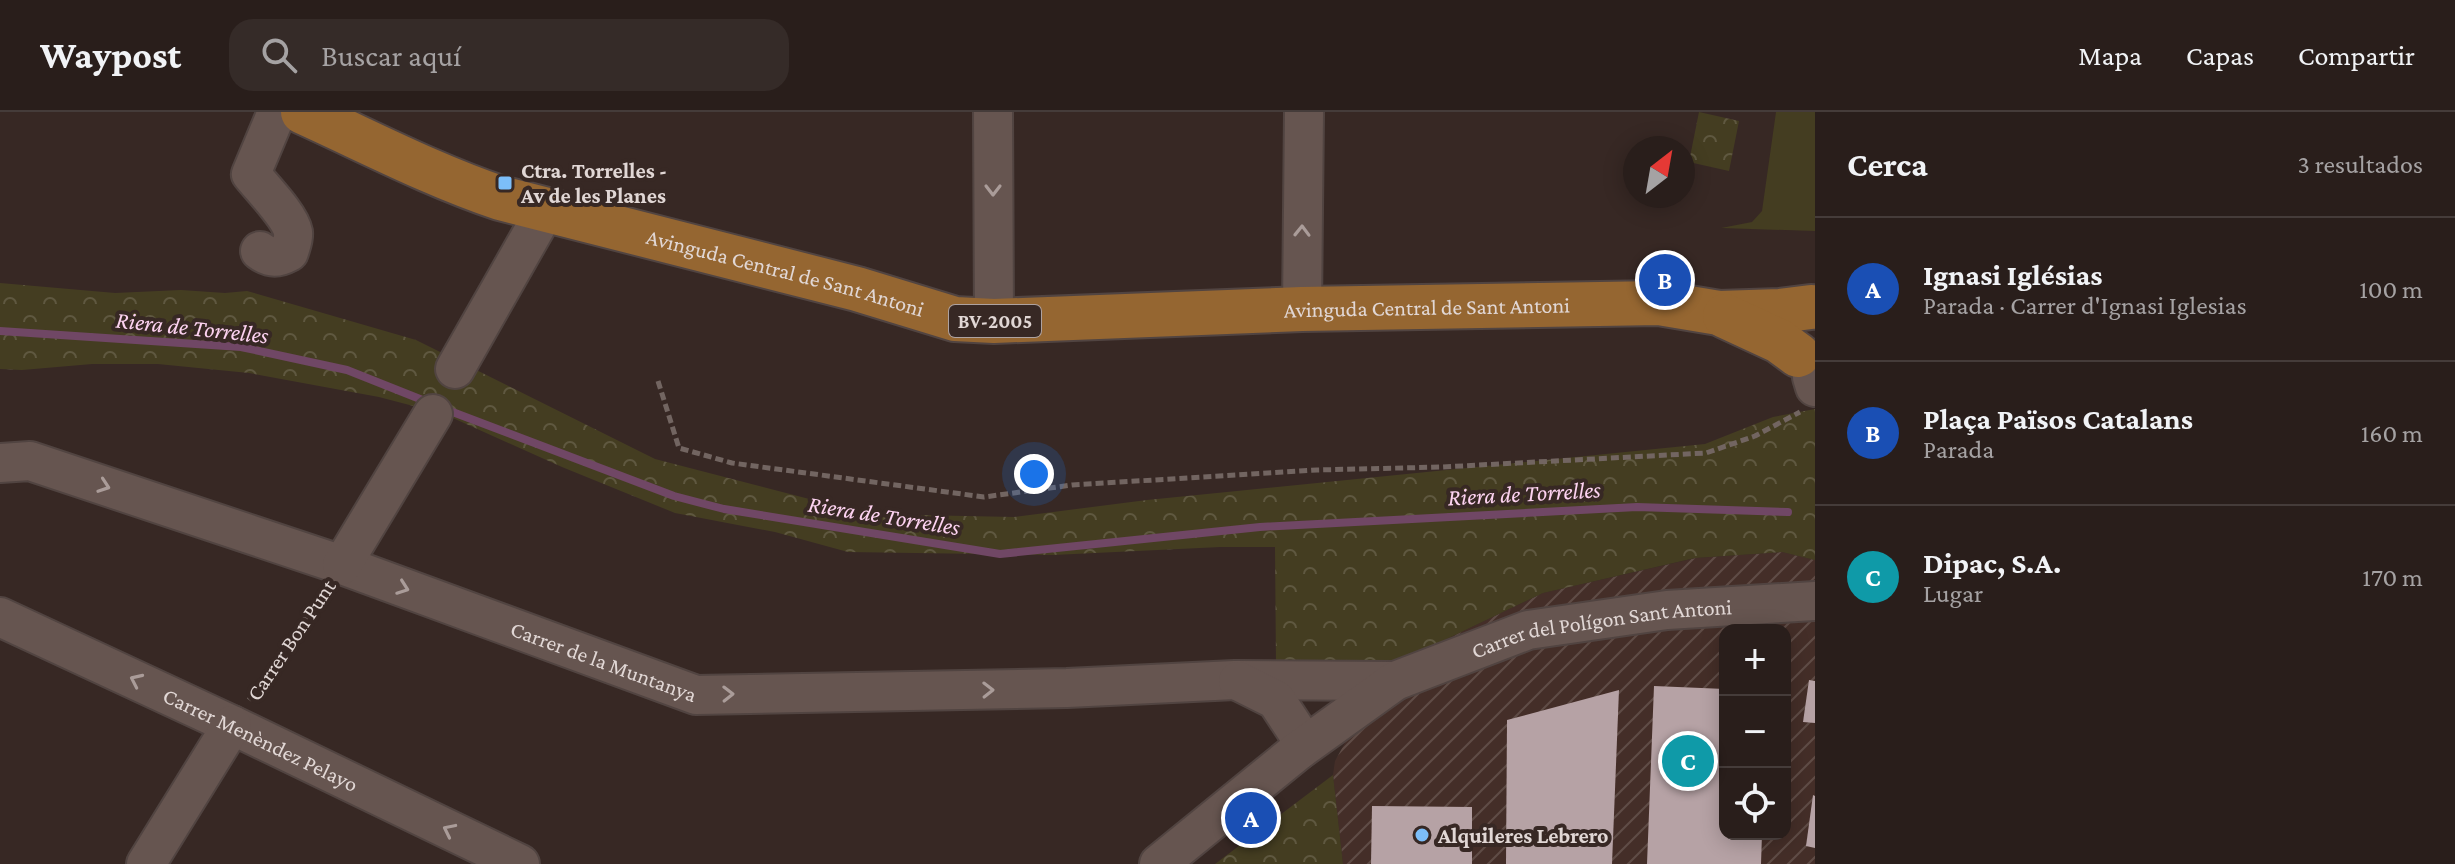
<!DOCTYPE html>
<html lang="es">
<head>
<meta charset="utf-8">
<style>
	body { margin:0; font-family:"Crimson Pro",serif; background:#352b28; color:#f1f3f6 }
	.controls { position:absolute; right:24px; bottom:24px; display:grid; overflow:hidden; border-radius:16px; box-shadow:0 4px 20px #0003 }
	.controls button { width:72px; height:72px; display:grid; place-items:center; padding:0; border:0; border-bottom:2px solid #453c3a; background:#291e1b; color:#f1f3f6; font:40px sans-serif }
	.compass { position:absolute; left:1623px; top:24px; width:72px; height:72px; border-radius:50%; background:#291e1b; box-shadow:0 4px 20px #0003; rotate:31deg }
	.you { position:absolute; left:1034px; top:362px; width:28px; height:28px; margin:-20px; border:6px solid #fff; border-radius:50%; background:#1a73e8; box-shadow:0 0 0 12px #1a73e833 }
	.badge { display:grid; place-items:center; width:52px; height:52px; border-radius:50%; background:#7cbef9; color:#fff; font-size:26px; font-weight:700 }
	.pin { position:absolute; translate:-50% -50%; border:4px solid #fff; box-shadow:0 2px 8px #0006 }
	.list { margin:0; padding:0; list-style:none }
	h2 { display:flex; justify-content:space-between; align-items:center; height:104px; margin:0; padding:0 32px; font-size:34px }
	h2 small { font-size:26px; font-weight:400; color:#a5a2a3 }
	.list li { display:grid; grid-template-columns:52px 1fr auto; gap:24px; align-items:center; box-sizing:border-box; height:144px; padding:0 32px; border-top:2px solid #453c3a }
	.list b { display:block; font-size:30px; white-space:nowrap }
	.list p { margin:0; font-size:26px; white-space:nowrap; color:#a5a2a3 }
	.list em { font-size:26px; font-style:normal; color:#a5a2a3 }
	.icon { flex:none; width:44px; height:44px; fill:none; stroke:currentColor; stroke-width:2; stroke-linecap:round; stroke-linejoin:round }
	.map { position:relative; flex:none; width:1815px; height:752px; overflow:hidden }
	header { display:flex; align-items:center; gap:48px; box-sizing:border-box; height:112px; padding:0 40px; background:#291e1b; border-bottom:2px solid #453c3a }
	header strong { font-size:38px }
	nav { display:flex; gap:44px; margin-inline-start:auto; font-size:28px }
	.search { width:560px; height:72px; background:#352b28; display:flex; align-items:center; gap:20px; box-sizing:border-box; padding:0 28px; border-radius:24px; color:#a5a2a3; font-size:30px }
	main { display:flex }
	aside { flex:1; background:#291e1b }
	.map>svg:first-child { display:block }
	.industrial { fill:url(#industrial-furrows); fill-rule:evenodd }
	.forest { fill:url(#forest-crowns) }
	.garden { fill:#443d21 }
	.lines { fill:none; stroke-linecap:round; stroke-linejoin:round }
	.stream { stroke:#704765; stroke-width:8 }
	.building { fill:#b6a2a5 }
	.minor-casing { stroke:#514441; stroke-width:42 }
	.major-casing { stroke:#514441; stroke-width:48 }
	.path { stroke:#726561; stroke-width:5; stroke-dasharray:8 4; stroke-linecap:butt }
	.minor { stroke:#665550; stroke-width:38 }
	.major { stroke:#956631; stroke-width:44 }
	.oneway { stroke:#aa9c99 }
	.poi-dot { fill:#7cbef9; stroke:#372824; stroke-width:3 }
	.labels { text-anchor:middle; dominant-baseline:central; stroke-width:8; stroke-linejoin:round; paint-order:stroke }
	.shield { fill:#372824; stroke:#aea2a0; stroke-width:2 }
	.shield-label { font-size:20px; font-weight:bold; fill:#e1d7d5 }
	.poi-label { font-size:22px; font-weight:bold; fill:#e1d7d5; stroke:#372824; text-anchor:start }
	.street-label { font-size:22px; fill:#e1d7d5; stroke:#372824 }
	.water-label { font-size:24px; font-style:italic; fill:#fdd3f1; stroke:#372824 }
</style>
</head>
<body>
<header>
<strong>Waypost</strong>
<div class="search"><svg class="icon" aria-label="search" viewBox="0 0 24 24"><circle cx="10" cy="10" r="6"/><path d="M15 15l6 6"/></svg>Buscar aquí</div>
<nav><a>Mapa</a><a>Capas</a><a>Compartir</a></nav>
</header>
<main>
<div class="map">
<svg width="1815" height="752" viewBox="0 0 1815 752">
	<defs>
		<pattern id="industrial-furrows" width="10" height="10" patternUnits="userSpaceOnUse" patternTransform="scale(2)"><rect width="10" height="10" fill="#442e28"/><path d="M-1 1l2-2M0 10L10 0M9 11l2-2" fill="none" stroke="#5f4c46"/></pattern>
		<pattern id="forest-crowns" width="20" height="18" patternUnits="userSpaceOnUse" patternTransform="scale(2)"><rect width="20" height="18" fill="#443d21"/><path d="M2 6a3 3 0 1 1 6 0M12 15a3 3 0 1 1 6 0" fill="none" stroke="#5f5840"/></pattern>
	</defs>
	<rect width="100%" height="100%" fill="#372824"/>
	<path class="industrial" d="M1782,440L1815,448V752H1343L1333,663L1335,649L1386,556L1543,481L1696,446ZM1725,518H1785V722H1725Z"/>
	<g class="forest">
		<path d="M1699,0L1739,9L1729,59L1689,50Z"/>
		<path d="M0,171L115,181L181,178L225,181L247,179L416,228L655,347L867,402L1014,405L1147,388L1705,332L1773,305L1815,297V448L1782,440L1695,446L1543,481L1386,556L1276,553L1275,435H1220L1053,443L848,440L775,420L675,401L562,355L444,302L379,285L249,261L158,252H92L22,258L0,257Z"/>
		<path d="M1333,663L1343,752H1215Z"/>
	</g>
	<path class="garden" d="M1776,0H1815V119L1721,116L1752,110L1762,99Z"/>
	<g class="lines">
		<g class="stream">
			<path d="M0,219L241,235L347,258L430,291"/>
			<path d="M442,296L674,384L724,397L1000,442L1260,415L1637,395L1788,400"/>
		</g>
	</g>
	<g class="building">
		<path d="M1809,568L1815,569V611L1803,610Z"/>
		<path d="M1654,574L1725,577V722H1762L1761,752H1647Z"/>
		<path d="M1619,578L1612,752H1506L1507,608Z"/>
		<path d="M1813,683L1815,684V736L1806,734Z"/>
		<path d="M1372,694L1472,695V752H1371Z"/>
	</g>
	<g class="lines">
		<defs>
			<g id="minor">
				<path d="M993,0L994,209"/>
				<path d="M260,139C271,147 278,146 289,140C291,133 294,127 293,120C290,104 262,76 251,62L277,0"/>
				<path d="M1302,197L1304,0"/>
				<path d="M455,257L546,97"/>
				<path d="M1812,265L1815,275"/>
				<path id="s1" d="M0,351L30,349L342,453L696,583L1067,576L1235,568L1395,569"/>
				<path d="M342,453L433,302"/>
				<path id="s2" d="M0,505L232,613L520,752"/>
				<path d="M1238,569L1276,588L1299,623V638"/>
				<path d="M146,752L232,613"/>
				<path id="s3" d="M1159,752L1299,638L1395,569L1528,518L1667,498L1815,489"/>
			</g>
			<g id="major">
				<path id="s4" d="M303,0C369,30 432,63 500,86L857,177L955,207L994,209L1302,197L1659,191L1719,201L1780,199L1811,195"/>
				<path d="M1725,204L1779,229L1798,243"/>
			</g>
		</defs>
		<use href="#minor" class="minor-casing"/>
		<use href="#major" class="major-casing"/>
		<g class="path">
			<path d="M658,269L679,336L732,351L984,385L1072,373L1317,358L1442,355L1706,341L1755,324L1800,300"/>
			<path d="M249,588L323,481"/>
		</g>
		<use href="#minor" class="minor"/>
		<use href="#major" class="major"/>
	</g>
	<defs><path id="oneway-chevron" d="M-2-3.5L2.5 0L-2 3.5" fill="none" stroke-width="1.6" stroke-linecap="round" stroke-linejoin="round" transform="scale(2)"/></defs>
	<g class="oneway">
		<use href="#oneway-chevron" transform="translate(993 78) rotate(90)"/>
		<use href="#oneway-chevron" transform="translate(1302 119) rotate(-89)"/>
		<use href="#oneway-chevron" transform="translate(104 374) rotate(19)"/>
		<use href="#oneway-chevron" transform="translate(403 476) rotate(20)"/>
		<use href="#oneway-chevron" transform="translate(136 568) rotate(-155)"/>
		<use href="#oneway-chevron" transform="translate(988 578) rotate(-1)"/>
		<use href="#oneway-chevron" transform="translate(728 582) rotate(-1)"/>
		<use href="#oneway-chevron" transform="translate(449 718) rotate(-154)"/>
	</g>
	<g class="poi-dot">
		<rect x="497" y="63" width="16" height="16" rx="4"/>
		<circle cx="1422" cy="723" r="8"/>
	</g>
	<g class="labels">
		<rect class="shield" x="949" y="193" width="92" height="32" rx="6"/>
		<g class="shield-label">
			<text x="995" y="209">BV-2005</text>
		</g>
		<g class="poi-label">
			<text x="521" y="58">Ctra. Torrelles -<tspan x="521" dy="25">Av de les Planes</tspan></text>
			<text x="1438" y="723">Alquileres Lebrero</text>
		</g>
		<g class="street-label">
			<text stroke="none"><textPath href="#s4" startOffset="510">Avinguda Central de Sant Antoni</textPath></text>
			<text stroke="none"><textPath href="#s4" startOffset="1158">Avinguda Central de Sant Antoni</textPath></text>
			<text stroke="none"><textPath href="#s3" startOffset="514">Carrer del Polígon Sant Antoni</textPath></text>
			<text transform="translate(291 528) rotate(-56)">Carrer Bon Punt</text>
			<text stroke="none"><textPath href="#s1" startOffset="638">Carrer de la Muntanya</textPath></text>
			<text stroke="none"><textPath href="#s2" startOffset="288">Carrer Menèndez Pelayo</textPath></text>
		</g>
		<g class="water-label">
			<text transform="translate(192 215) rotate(6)">Riera de Torrelles</text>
			<text transform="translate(1524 381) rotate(-3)">Riera de Torrelles</text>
			<text transform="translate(884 403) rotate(9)">Riera de Torrelles</text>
		</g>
	</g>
</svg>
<div class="controls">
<button>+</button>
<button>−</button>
<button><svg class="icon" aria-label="locate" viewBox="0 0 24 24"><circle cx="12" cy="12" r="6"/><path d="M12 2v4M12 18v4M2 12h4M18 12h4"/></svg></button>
</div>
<svg class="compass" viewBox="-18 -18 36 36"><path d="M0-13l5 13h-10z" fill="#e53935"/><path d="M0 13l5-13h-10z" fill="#a5a2a3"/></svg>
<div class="you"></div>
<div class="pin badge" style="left:1251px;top:706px;background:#1a4fb4">A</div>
<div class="pin badge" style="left:1665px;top:168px;background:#1a4fb4">B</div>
<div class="pin badge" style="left:1688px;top:649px;background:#0f9aa8">C</div>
</div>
<aside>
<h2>Cerca<small>3 resultados</small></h2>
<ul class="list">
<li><span class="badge" style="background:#1a4fb4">A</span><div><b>Ignasi Iglésias</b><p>Parada · Carrer d'Ignasi Iglesias</p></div><em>100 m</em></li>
<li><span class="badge" style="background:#1a4fb4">B</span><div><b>Plaça Països Catalans</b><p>Parada</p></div><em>160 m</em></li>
<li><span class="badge" style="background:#0f9aa8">C</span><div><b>Dipac, S.A.</b><p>Lugar</p></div><em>170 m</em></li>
</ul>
</aside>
</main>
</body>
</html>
